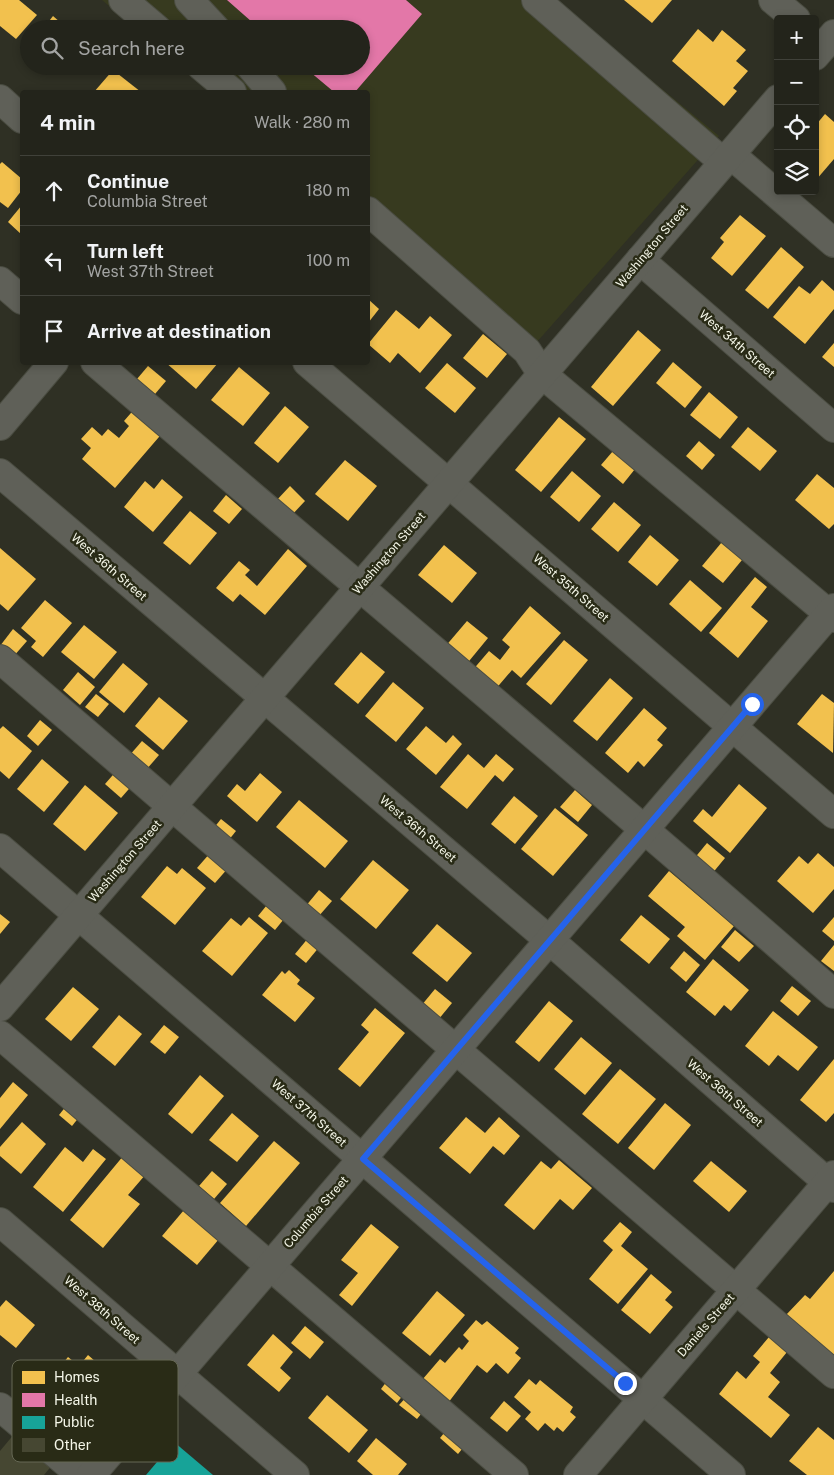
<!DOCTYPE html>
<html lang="en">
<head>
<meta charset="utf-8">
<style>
	body { margin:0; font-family:"Public Sans",sans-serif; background:#2f3028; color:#f1f3f6 }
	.controls { position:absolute; right:15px; top:15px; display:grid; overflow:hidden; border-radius:5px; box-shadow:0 2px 8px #0003 }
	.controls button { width:45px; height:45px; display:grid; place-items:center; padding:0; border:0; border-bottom:1px solid #40413a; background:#23241b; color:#f1f3f6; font:25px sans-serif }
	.stop { position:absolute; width:15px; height:15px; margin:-11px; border:4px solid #2563eb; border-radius:50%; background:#fff }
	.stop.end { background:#2563eb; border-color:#fff; box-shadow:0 1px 5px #0008 }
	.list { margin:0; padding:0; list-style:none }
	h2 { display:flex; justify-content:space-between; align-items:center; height:65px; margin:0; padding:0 20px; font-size:21px }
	h2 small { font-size:16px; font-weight:400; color:#a3a4a3 }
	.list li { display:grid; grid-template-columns:32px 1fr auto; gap:15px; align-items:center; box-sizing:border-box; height:70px; padding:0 20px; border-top:1px solid #40413a }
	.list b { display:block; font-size:19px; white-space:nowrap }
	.list p { margin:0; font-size:16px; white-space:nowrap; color:#a3a4a3 }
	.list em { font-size:16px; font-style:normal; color:#a3a4a3 }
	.icon { flex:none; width:28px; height:28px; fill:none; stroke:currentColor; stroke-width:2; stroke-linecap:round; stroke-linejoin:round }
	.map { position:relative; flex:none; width:834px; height:1475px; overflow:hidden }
	.search { position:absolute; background:#23241b; box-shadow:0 2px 8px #0003; left:20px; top:20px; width:350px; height:55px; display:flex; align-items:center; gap:12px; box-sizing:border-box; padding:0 18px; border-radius:28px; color:#a3a4a3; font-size:19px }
	.panel { position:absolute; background:#23241b; box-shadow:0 2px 8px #0003; left:20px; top:90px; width:350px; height:275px; border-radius:5px }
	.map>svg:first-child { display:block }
	.built { fill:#373a1f }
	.homes { fill:#f2c14e }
	.health { fill:#e377a8 }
	.public { fill:#17a398 }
	.building { fill:#464732 }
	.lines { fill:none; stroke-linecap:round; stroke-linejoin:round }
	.minor-casing { stroke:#4b4d42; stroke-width:30 }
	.minor { stroke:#5f6058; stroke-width:28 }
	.route { stroke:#2563eb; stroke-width:6 }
	.labels { text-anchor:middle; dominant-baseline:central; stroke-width:5; stroke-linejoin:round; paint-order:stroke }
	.street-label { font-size:12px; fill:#f5f7e9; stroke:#292b16 }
	.key { fill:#292b16; stroke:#666855; stroke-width:1 }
	.key-label { font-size:14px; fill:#f5f7e9 }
</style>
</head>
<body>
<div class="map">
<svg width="834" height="1475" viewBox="0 0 834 1475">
	<rect width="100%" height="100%" fill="#2f3024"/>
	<path class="built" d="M102,0H554L719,136L521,360L368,228V92H210L180,66H361V29H136Z"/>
	<g class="homes">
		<path d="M0,0H19L37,15L16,39L0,26Z"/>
		<path d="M624,0H672L652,23Z"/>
		<path d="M53,16L68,29H43Z"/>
		<path d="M698,29L713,42L722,30L746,50L736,61L748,71L733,88L737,91L724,106L672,61Z"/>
		<path d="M45,66H62L55,74Z"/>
		<path d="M113,70L141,92H94Z"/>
		<path d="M825,114L834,122V159L816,180L815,126Z"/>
		<path d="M2,162L22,179V190L8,208L0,202V164Z"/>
		<path d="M22,205V235L8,222Z"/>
		<path d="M740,215L766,236L732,276L711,258L724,242L720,238Z"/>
		<path d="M781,247L804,267L768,309L745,290Z"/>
		<path d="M822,280L834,291V309L805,344L773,317L799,286L810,294Z"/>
		<path d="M368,299L379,309L368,323Z"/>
		<path d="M396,310L419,329L430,316L452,335L420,373L398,353L390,363L368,344Z"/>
		<path d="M638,330L661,350L613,406L591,387Z"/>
		<path d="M483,334L507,354L487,378L463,358Z"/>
		<path d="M834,343V367L822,357Z"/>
		<path d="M165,362H217L218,363L196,389Z"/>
		<path d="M673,362L702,387L685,408L656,383Z"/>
		<path d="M447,363L476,388L455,413L425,388Z"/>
		<path d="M148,366L166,381L155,394L137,379Z"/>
		<path d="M239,367L270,393L243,426L211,400Z"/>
		<path d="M709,392L738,417L720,439L690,415Z"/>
		<path d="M137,406L165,430L115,488L82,459L91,448L81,439L92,427L102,436L108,429L119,438L129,426L124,421Z"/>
		<path d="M285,406L309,427L278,463L254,443Z"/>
		<path d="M559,417L586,439L541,492L515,470Z"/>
		<path d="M748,427L777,451L760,471L731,447Z"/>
		<path d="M699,441L715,455L702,470L686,456Z"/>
		<path d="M613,451L635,469L623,484L601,465Z"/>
		<path d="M345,460L377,486L348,521L315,494Z"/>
		<path d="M572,471L601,496L579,522L550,497Z"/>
		<path d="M817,474L834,488V524L829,529L795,500Z"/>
		<path d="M162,479L183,497L153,532L124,507L145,481L154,489Z"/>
		<path d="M290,486L305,501L290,517L275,502Z"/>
		<path d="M226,495L242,509L229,524L213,511Z"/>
		<path d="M614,502L641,525L618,552L591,529Z"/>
		<path d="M190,511L217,533L190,565L163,543Z"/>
		<path d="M650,535L679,560L657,586L628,562Z"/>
		<path d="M722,542L742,560L723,583L702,566Z"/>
		<path d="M444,545L477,573L452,603L418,575Z"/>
		<path d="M0,548L36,579L8,611L0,604Z"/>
		<path d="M288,549L307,566L265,615L240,594L233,602L216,588L239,561L250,570L245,575L257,586Z"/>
		<path d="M755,577L767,587L751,607L768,621L738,658L709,633Z"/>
		<path d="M690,580L722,608L701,632L669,604Z"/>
		<path d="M45,600L72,623L43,657L31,647L36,641L21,628Z"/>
		<path d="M530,606L561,633L521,678L512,670L494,691L471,672L489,651L500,660L510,647L502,640Z"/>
		<path d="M467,621L488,638L465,666L444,648Z"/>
		<path d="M84,625L117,652L94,679L61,652Z"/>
		<path d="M13,629L27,641L13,657L0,646Z"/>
		<path d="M564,640L588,660L551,705L526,684Z"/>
		<path d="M361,652L385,672L358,704L334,684Z"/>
		<path d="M123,663L148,684L124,713L99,692Z"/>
		<path d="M78,672L95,687L80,705L63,690Z"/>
		<path d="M610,678L633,698L597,741L573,721Z"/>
		<path d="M393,682L424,708L396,742L365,716Z"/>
		<path d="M96,694L109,704L98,717L85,707Z"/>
		<path d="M822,694L834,703L833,753L797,724Z"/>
		<path d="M159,697L188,721L163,750L135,726Z"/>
		<path d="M644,708L667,728L657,740L663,745L644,767L638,761L628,773L605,753Z"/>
		<path d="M40,720L52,730L38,746L27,736Z"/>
		<path d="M3,726L32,751L9,779L0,771V729Z"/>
		<path d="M426,726L446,743L453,735L462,744L436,775L406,749Z"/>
		<path d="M142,741L159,755L146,770L129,756Z"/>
		<path d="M468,754L484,768L496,754L514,769L503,782L495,775L467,809L440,787Z"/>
		<path d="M42,759L69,782L44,812L17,789Z"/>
		<path d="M119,768L135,782L121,798L105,784Z"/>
		<path d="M260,773L282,792L257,822L227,796L237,784L245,791Z"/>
		<path d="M739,784L767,808L730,853L693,821L703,809L712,817Z"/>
		<path d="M85,785L118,813L85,851L53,824Z"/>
		<path d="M575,790L592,805L578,822L560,807Z"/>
		<path d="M514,796L538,816L515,844L491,824Z"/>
		<path d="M299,800L348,841L325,868L276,827Z"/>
		<path d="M555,808L588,835L553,876L521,849Z"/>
		<path d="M221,819L236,831L228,841L213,829Z"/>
		<path d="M707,843L725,858L711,875L693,860Z"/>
		<path d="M211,852L229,867L215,883L197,868Z"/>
		<path d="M818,853L834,867V889L813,913L777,881L799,856L808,864Z"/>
		<path d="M373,860L409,890L376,929L340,899Z"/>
		<path d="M167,866L177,874L182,868L206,888L175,925L141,897Z"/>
		<path d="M669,871L734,926L705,960L677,936L685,927L648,896Z"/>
		<path d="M319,890L332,901L318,917L305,907Z"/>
		<path d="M271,900L288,914L275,930L258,916Z"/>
		<path d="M0,914L10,922L0,934Z"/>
		<path d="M641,915L670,939L649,964L620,940Z"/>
		<path d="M249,917L268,933L232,976L202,951L231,918L241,926Z"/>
		<path d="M834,917V941L822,931Z"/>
		<path d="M437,924L472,953L447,982L412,953Z"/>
		<path d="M735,930L754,946L739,962L721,947Z"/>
		<path d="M309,937L320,946L306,963L295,954Z"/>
		<path d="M834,945V971L821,961Z"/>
		<path d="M684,951L700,965L686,982L670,968Z"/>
		<path d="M713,959L749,990L731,1011L724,1005L715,1016L686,992Z"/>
		<path d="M289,970L300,980L297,984L315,998L295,1022L262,995L282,971L285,974Z"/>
		<path d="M792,986L811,1001L798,1016L780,1001Z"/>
		<path d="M73,987L99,1009L71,1041L45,1019Z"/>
		<path d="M435,989L452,1003L438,1020L421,1006Z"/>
		<path d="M549,1001L573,1021L539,1062L515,1042Z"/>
		<path d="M375,1008L405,1033L360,1087L338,1069L369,1032L361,1025Z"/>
		<path d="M773,1011L818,1047L798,1071L778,1055L769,1066L745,1046Z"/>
		<path d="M119,1015L142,1034L115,1066L92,1047Z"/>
		<path d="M164,1025L179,1037L165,1054L150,1042Z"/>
		<path d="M581,1037L612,1063L585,1095L554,1069Z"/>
		<path d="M834,1059V1113L826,1122L800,1100Z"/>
		<path d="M620,1069L656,1099L618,1144L582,1114Z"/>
		<path d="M200,1075L224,1096L192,1134L168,1114Z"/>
		<path d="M13,1082L28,1095L0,1129V1098Z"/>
		<path d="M665,1103L691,1125L654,1170L628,1148Z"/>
		<path d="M67,1105L80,1116L72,1126L59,1115Z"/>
		<path d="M232,1113L259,1136L237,1162L209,1140Z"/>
		<path d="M466,1117L485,1133L499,1117L520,1136L504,1155L493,1146L470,1174L439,1148Z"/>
		<path d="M22,1122L46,1144L21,1174L0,1156V1147Z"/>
		<path d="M274,1141L300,1163L246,1226L220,1203Z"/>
		<path d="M65,1147L83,1162L93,1149L106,1159L63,1212L33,1187Z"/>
		<path d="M124,1155L146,1174L128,1195L140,1204L103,1248L70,1220Z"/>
		<path d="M559,1160L592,1188L573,1210L560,1199L534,1230L504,1205L541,1161L551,1169Z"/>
		<path d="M711,1161L747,1191L729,1212L693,1181Z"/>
		<path d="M212,1171L227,1184L214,1199L199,1186Z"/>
		<path d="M184,1210L219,1239L197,1265L162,1236Z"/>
		<path d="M620,1222L632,1232L621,1246L648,1269L618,1304L589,1279L613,1250L603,1241Z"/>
		<path d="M371,1224L399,1247L352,1306L339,1295L358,1273L341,1260Z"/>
		<path d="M834,1271V1357L786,1315L805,1295L810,1299Z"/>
		<path d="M651,1274L672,1292L665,1300L673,1307L650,1334L621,1310Z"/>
		<path d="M437,1291L465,1315L430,1356L402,1333Z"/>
		<path d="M6,1300L35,1325L16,1348L0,1335V1307Z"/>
		<path d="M476,1320L482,1325L487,1321L519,1348L515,1353L521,1358L508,1374L496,1363L487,1373L477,1365L448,1403L422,1380L440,1359L445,1363L459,1347L462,1350L469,1341L463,1335Z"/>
		<path d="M305,1326L324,1342L310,1359L291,1343Z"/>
		<path d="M273,1334L293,1352L280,1368L291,1378L279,1392L247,1365Z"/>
		<path d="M769,1337L787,1352L770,1373L780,1382L768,1397L790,1415L771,1438L719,1394L737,1371L746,1379L760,1362L753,1356Z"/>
		<path d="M88,1355L118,1381L100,1403L59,1368L68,1357L79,1366Z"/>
		<path d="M390,1377L406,1391L397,1403L381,1389Z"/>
		<path d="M529,1379L536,1385L540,1380L573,1407L570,1412L576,1417L563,1432L557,1427L554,1431L545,1423L538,1431L525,1419L531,1412L514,1397Z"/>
		<path d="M409,1394L426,1408L417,1419L399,1405Z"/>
		<path d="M327,1395L368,1430L349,1453L308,1418Z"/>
		<path d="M504,1401L521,1416L507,1432L490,1418Z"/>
		<path d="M449,1427L467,1443L458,1454L440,1438Z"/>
		<path d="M818,1427L834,1440V1475H807L789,1461Z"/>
		<path d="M376,1438L407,1464L398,1475H373L357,1461Z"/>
	</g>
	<path class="health" d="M227,0H406L422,14L355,92H334L303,66H361V29H260Z"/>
	<path class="public" d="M174,1442L213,1475H146Z"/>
	<path class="building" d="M15,1433L53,1464L44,1475H0V1451Z"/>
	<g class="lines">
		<defs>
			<g id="minor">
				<path d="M123,0L157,29"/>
				<path d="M189,0L216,29"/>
				<path d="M536,0L723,162"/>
				<path d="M773,0L796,19"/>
				<path d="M815,56L834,34"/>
				<path d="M201,66L232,92"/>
				<path d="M250,66L272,92"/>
				<path d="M0,99L22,119"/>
				<path d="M730,154L834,243"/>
				<path d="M368,211L527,351L542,374L834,618"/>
				<path d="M640,260L834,428"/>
				<path d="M0,281L22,300"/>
				<path d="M95,362C341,573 591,780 834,994"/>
				<path d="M307,362L834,814"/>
				<path d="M0,426L54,362"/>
				<path d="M0,473L562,951L834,1188"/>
				<path d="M0,659L834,1374"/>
				<path d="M0,848L731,1475"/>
				<path d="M0,1007L778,99"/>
				<path d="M0,1035L514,1475"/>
				<path d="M0,1222L295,1475"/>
				<path d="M0,1407L81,1475"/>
				<path d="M91,1475L834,608"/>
				<path d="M578,1475L834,1175"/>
			</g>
		</defs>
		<use href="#minor" class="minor-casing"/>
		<use href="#minor" class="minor"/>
	</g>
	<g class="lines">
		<path class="route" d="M625,1383L363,1159L752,704"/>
	</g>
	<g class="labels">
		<g class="street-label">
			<text transform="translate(652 246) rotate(-50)">Washington Street</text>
			<text transform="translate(737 344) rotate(41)">West 34th Street</text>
			<text transform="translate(389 553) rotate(-49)">Washington Street</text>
			<text transform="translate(109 567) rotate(41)">West 36th Street</text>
			<text transform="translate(571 588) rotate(41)">West 35th Street</text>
			<text transform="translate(418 829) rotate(40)">West 36th Street</text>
			<text transform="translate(125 861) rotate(-49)">Washington Street</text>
			<text transform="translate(725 1093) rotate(41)">West 36th Street</text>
			<text transform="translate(309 1113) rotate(41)">West 37th Street</text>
			<text transform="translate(316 1212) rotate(-49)">Columbia Street</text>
			<text transform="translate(102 1310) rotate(41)">West 38th Street</text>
			<text transform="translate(706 1325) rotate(-49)">Daniels Street</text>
		</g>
	</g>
	<rect x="12" y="1360" width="166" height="102" rx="8" class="key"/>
	<rect x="22" y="1371" width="23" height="13" fill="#f2c14e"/>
	<rect x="22" y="1393" width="23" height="14" fill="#e377a8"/>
	<rect x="22" y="1416" width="23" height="13" fill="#17a398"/>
	<rect x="22" y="1438" width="23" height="14" fill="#464732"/>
	<g class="key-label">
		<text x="54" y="1382">Homes</text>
		<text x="54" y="1405">Health</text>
		<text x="54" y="1427">Public</text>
		<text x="54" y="1450">Other</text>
	</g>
</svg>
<div class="controls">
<button>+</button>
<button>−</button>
<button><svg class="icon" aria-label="locate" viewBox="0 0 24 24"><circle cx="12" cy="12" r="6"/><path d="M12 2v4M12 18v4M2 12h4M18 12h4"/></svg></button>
<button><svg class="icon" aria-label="layers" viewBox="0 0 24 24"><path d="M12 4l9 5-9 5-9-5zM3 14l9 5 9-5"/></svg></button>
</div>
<div class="stop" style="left:752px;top:704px"></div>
<div class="stop end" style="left:625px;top:1383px"></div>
<div class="search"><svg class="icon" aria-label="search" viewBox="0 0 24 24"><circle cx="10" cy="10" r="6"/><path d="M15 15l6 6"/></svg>Search here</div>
<section class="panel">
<h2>4 min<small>Walk · 280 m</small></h2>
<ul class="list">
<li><svg class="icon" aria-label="ahead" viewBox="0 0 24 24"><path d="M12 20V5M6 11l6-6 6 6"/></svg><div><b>Continue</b><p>Columbia Street</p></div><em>180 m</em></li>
<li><svg class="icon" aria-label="left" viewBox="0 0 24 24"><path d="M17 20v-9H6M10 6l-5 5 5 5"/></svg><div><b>Turn left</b><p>West 37th Street</p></div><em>100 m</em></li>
<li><svg class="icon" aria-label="arrive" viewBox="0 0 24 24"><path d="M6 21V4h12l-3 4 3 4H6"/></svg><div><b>Arrive at destination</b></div></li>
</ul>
</section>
</div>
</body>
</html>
